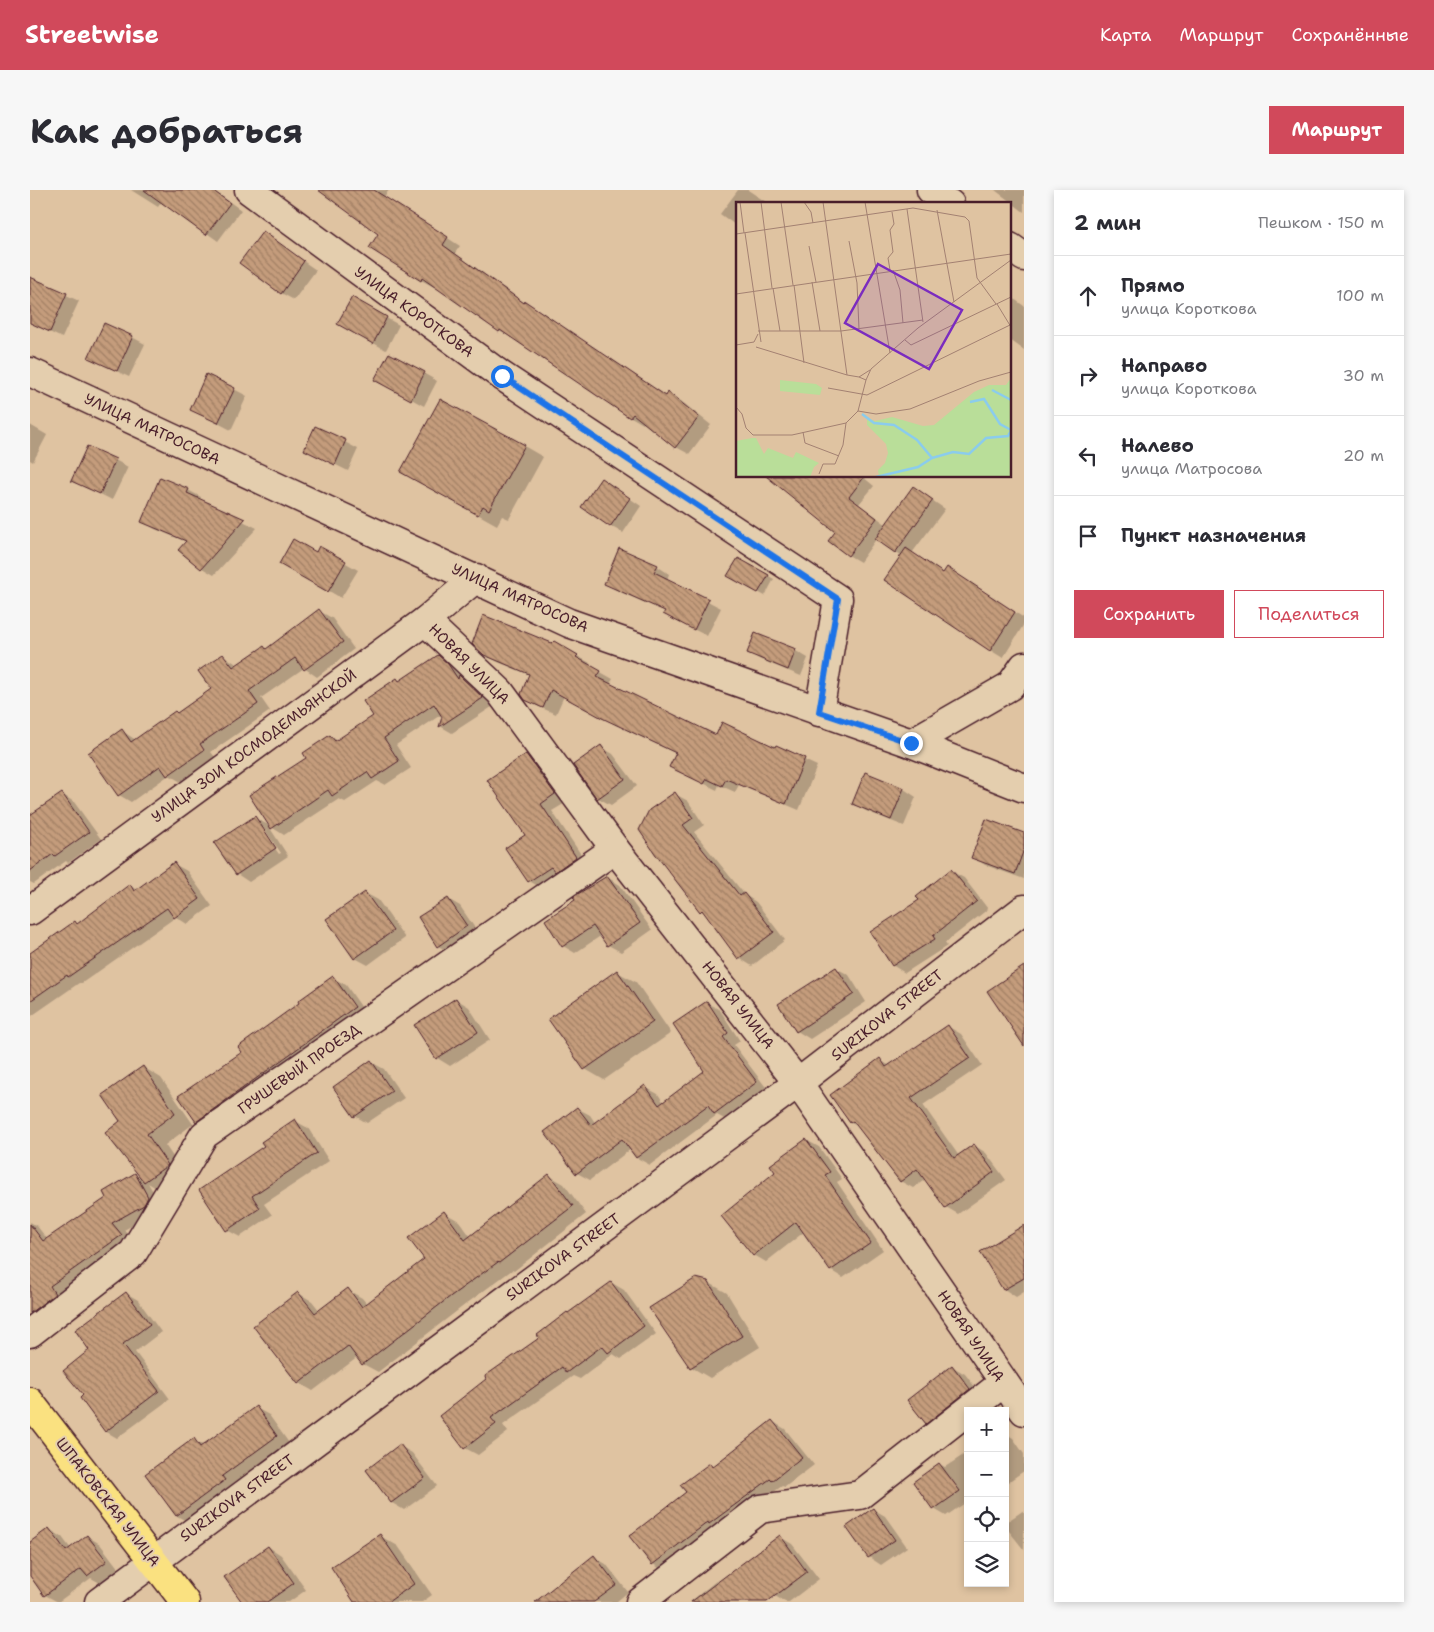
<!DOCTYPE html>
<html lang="ru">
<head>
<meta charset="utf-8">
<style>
	body { margin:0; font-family:"Shantell Sans",sans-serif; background:#f7f7f7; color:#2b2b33 }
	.controls { position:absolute; right:15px; bottom:15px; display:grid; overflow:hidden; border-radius:0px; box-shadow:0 2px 8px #0003 }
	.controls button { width:45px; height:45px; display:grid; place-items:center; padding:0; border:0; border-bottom:1px solid #e1e1e2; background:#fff; color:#2b2b33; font:25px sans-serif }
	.stop { position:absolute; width:15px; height:15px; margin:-11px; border:4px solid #1a73e8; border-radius:50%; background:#fff }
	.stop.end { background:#1a73e8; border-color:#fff; box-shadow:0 1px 5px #0008 }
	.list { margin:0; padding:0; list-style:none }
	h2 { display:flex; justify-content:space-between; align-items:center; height:65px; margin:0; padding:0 20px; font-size:21px }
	h2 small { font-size:16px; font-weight:400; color:#7c7c81 }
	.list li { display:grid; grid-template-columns:32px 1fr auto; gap:15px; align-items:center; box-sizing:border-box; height:80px; padding:0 20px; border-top:1px solid #e1e1e2 }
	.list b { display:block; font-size:19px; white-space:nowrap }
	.list p { margin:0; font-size:16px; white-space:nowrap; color:#7c7c81 }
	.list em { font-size:16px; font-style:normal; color:#7c7c81 }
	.actions { display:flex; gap:10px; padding:15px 20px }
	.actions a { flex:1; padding:11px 0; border:1px solid #d1495b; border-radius:0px; text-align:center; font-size:18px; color:#d1495b }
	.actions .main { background:#d1495b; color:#fff }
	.icon { flex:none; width:28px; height:28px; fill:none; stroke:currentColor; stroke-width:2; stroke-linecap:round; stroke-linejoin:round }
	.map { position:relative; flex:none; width:994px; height:1412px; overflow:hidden; border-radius:0px }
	header { display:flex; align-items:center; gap:30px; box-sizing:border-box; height:70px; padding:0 25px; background:#d1495b; color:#fff }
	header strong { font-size:24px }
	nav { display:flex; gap:28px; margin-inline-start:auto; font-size:18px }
	.intro { display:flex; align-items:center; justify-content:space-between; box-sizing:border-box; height:120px; padding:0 30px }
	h1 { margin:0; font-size:35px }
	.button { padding:12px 22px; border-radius:0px; background:#d1495b; color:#fff; font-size:18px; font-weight:700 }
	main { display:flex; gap:30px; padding:0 30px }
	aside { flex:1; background:#fff; border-radius:0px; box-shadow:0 2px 8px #0003 }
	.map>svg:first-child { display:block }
	.shadow { fill:#0003; fill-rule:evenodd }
	.building { fill:url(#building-back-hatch); stroke:#4a1f2b }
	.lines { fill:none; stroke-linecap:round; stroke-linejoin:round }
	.minor-casing { stroke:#4a1f2b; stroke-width:31 }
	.major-casing { stroke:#4a1f2b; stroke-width:31 }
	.minor { stroke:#e4ceae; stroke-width:28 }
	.major { stroke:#fae180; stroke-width:28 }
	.route { stroke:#1a73e8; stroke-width:6 }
	.labels { text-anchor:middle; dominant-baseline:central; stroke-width:4; stroke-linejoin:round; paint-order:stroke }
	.street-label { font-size:15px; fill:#4a1f2b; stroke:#e4ceae }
	.inset-river { fill:none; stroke:#8bccec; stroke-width:2.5 }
	.inset-road { fill:none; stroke:#a38172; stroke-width:1 }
	.view { fill:#7b2cbf; fill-opacity:0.15; stroke:#7b2cbf; stroke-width:2.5 }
	.inset-edge { fill:none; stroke:#4a1f2b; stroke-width:2.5 }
</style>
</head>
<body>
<header>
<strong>Streetwise</strong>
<nav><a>Карта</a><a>Маршрут</a><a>Сохранённые</a></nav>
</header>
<div class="intro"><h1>Как добраться</h1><a class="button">Маршрут</a></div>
<main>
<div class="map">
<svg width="994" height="1412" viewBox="0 0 994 1412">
	<defs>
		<pattern id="building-back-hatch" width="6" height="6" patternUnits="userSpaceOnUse" patternTransform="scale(1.25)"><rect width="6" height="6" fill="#c49c7b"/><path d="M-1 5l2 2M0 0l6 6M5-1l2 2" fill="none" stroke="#a17f65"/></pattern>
	</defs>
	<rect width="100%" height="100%" fill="#dfc3a1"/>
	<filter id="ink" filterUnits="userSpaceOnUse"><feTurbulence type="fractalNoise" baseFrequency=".02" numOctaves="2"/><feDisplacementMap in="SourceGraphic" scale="10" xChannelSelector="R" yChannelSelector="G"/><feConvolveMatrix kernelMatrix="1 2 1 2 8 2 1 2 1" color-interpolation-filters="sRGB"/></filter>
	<g filter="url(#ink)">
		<g class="shadow">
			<path d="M101,0H183L211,20L188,51L132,11L128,17Z"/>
			<path d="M290,0H359L354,7L430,56L425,63L495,113L508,120L637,207L639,204L651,211L681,235L659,264L646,257L615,232L613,234L601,227L483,147L482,148L469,141L405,95L404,97L391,90L350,44Z"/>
			<path d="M708,0H718L739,14H708V37L690,24Z"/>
			<path d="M965,0H994V22Z"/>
			<path d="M233,43L286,80L264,110L251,103Z"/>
			<path d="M2,89L49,111L32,148L0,133V94Z"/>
			<path d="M980,106L994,116V160L980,150Z"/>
			<path d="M322,109L369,135L356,160L309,134Z"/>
			<path d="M102,147L115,154L99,187L59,168Z"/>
			<path d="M360,164L407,191L394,216L359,197Z"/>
			<path d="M204,199L217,206L201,240L161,219Z"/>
			<path d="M0,235L17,245L3,272L0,270Z"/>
			<path d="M286,237L328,259L318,281L288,266Z"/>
			<path d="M494,256L513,267L479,329L472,326L467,335L390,292Z"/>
			<path d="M85,270L98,277L82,310L43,290Z"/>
			<path d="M832,286L844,296L829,314L857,335L884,298L915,319L882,363L914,384L930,386L994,428V434L973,468L960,460L872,366L847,348L830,372L818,365L807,341L749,296Z"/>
			<path d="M583,297L611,316L593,343L580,336Z"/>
			<path d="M158,300L171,307L170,310L227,338L184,385L172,378L157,352L125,339L113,331Z"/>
			<path d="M290,358L328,380L311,408L251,373L286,364Z"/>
			<path d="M708,369L744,389L735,406L699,386Z"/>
			<path d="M627,376L639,384L637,390L691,418L677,446L647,431L636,422L588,401L576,394Z"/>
			<path d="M289,421L302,428L324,459L287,487L274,478L231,508L240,521L181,562L185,567L151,592L139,585L101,612L89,605L92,541L106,550L183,499L193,465L208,475L234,457L237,459Z"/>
			<path d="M725,444L766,461L778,468L771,486L731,470L718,462Z"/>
			<path d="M524,453L560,473L558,475L583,489L580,494L686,547L746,559V557L787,576L769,620L709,595L705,602L689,595L687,600L641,577L647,564L586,535L534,506L526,524L509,517L496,509L500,485L468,472L454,464L523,455Z"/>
			<path d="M409,467L421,474L435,490L442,494L465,515L422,543L410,536L414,527L412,524L366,555L381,578L355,595L347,591L315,612L309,609L254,645L238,635L258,666L219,692L207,684L225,628L242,637L278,568L300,546L308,551L345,526L370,492ZM230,637H233L251,663L249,664Z"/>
			<path d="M571,557L583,564L607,596L581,615L568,608Z"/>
			<path d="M496,565L509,573L537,612L522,621L558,675L512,698L499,691L496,645Z"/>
			<path d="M836,584L874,599L886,607L874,636L836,621L824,614Z"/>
			<path d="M32,604L44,612L71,649L38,673L36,671L4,694L0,692V627Z"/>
			<path d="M645,604L658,611L674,635L664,642L715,705L726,712L755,750L722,776L709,768L675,723L671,721Z"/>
			<path d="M994,644V689L955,675L943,667Z"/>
			<path d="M144,674L157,681L182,716L157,734L146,727L52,793H49L0,827V768L45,733L48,734L100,696L107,700Z"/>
			<path d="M921,681L934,688L958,719L915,753L917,756L875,783L862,775L891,711Z"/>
			<path d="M577,687L590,695L622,740L591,762L578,755L572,745L545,763L533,756Z"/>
			<path d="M335,703L348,710L375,748L338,775L325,768Z"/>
			<path d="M418,709L430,716L449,744L421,763L408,756Z"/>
			<path d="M806,778L819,785L836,812L780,849L767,841Z"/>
			<path d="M587,782L606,792L641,843L574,890L555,879L520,829Z"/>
			<path d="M303,788L316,795L337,825L179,938L167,931L213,863Z"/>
			<path d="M426,809L439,817L460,850L420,876L407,868L386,836Z"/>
			<path d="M677,813L690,820L710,851L704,855L738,900L698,931L687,925L620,975L607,968L601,959L560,990L547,983V918L560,925L566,934L615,897L628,904L634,913L675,881Z"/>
			<path d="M919,837L931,844L952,875L893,915L929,966L944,955L956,963L976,990L928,1024L916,1017L896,989L883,998L870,991L829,937L821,933L802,905L850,870L860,876Z"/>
			<path d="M341,872L354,879L374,908L337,933L325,926Z"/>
			<path d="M113,877L131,888L163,934L135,955L156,986L133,1002L118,993L131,1015L126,1022L94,1040L103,1053L0,1126V1032L7,1036L18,1050L78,1008L105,985L114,990L92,932Z"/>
			<path d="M265,931L278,938L299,971L234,1014L242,1025L210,1047L197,1040L235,956Z"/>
			<path d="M776,950L789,957L812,989L807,992L853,1060L813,1088L800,1080L774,1042L736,1072L724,1065L747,982Z"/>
			<path d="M520,986L534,994L556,1024L484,1081L482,1080L436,1114L348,1182L333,1174L328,1167L283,1201L269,1193L268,1103L282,1111L290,1121L318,1100L332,1108L337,1114L396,1069L415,1023L429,1031L441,1047Z"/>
			<path d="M994,1037V1102L986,1107L974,1099Z"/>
			<path d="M678,1092L697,1103L730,1157L680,1188L661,1177Z"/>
			<path d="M582,1093L594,1100L626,1144L591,1169L583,1164L550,1189L543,1186L473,1235L478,1242L448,1265L435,1258L511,1148Z"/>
			<path d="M96,1103L108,1110L131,1142L105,1162L140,1209L87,1248L75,1241L55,1205L61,1160Z"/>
			<path d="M923,1177L935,1184L952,1206L909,1240L897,1233Z"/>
			<path d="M226,1218L239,1225L259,1253L204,1294L207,1298L160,1333L147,1326L117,1285L164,1250L174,1256Z"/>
			<path d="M742,1231L755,1239L784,1275L755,1297L752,1296L635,1382L623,1374L658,1302L680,1275L683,1277Z"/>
			<path d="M975,1243L983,1248L994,1264V1281L975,1294Z"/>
			<path d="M370,1256L382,1263L407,1296L374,1320L362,1313L338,1280Z"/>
			<path d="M938,1262V1311L916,1326L904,1319L909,1274L915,1277Z"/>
			<path d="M843,1319L855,1326L877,1357L851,1375L839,1367L818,1337Z"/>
			<path d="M994,1320V1360L975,1336V1333Z"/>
			<path d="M19,1339L32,1347L41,1359L57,1346L70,1354L89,1379L70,1393L61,1388L28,1412L15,1405L0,1384V1353Z"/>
			<path d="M350,1346L368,1356L402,1405L392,1412H326Z"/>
			<path d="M750,1347L762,1354L789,1389L759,1412H755L745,1406L731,1412H660L686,1391L689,1393Z"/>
			<path d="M239,1357L251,1365L276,1400L259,1412H213Z"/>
			<path d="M564,1367L576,1374L598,1402L586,1412H506Z"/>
		</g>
		<g class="building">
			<path d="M114,0H182L200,13L176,45Z"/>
			<path d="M288,0H344L418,47L413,55L494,113L495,111L636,206L638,202L669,227L645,258L603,224L600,228L470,140L469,142L392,88L391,91L339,58L348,44Z"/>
			<path d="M233,41L274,71L251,104L209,73Z"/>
			<path d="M0,87L37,103L20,142L0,133Z"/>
			<path d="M322,107L357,127L343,154L307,134Z"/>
			<path d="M74,133L103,146L87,181L58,168Z"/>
			<path d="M359,163L395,182L381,210L344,190Z"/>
			<path d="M176,184L205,198L188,233L160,220Z"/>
			<path d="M410,209L495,255L459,320L453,316L448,325L370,282Z"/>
			<path d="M285,236L316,250L305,275L274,260Z"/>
			<path d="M57,256L86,269L70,304L41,291Z"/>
			<path d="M736,286H835L819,307L847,328L818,366L798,351L805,342Z"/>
			<path d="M130,287L159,299L157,303L215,329L171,379L148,360L156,351L111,332Z"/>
			<path d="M571,288L600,308L580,337L551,317Z"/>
			<path d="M883,296L903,310L865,363L845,349Z"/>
			<path d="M263,349L286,362L289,356L316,371L298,402L249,374Z"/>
			<path d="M589,358L628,375L624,382L679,409L664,440L633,424L635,421L574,394Z"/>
			<path d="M876,358L913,383L917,377L985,422L960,461L854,390Z"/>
			<path d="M708,368L739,385L728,403L697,386Z"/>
			<path d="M289,419L313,452L274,480L265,468L219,501L228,514L170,554L174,560L137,586L130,576L88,606L58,563L92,539L101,552L145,521L147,523L181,499L168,481L193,464L203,477L234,456L236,459Z"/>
			<path d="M453,425L522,453L524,451L548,465L546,467L571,481L567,487L686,545L692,532L745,557L746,555L775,568L756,614L696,589L692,596L677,589L674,594L639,577L646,563L572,528L521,500L513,518L495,510L491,504L499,484L454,465L442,454Z"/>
			<path d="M725,443L766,459L758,480L717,463Z"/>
			<path d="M408,465L418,474L428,489L429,485L453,508L409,537L412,527L404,514L354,548L369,571L342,589L337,582L302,606L298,600L241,639L219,605L276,568L273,563L300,545L305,551L343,526L333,511L367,488L369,491Z"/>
			<path d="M571,555L595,589L567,609L543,575Z"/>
			<path d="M496,564L525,604L511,614L546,667L525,682L521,677L498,692L475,658L495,645L457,590Z"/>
			<path d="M835,582L874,598L861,630L822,614Z"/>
			<path d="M645,602L663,628L653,635L710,706L714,703L744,742L708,769L672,720L670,722L626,665L609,640L619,620Z"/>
			<path d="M32,603L59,642L25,666L23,664L0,681V625Z"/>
			<path d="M225,626L246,658L206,685L184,653Z"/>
			<path d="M956,629L994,643V659L985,684L941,668Z"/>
			<path d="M144,672L170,709L144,728L137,718L38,787L37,785L0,811V763L45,731L47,734L100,694L104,701Z"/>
			<path d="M921,679L947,711L903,746L905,749L862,776L840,742L889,710L886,707Z"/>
			<path d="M577,686L610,733L577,756L563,736L532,757L515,730L545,710L543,707Z"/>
			<path d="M335,702L363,741L324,769L296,729Z"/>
			<path d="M418,708L437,736L407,757L388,727Z"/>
			<path d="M994,776V856L957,801Z"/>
			<path d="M806,777L824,804L766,842L748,814Z"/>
			<path d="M587,780L623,832L554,880L518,829Z"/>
			<path d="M303,786L325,817L166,932L148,906L212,862L208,857L269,813L268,811Z"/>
			<path d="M426,808L448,842L406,869L384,835Z"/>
			<path d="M677,811L698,843L693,847L727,892L684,924L678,915L606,968L592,949L546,984L514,942L547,917L561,935L615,895L629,915L674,881L643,834Z"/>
			<path d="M918,835L940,868L881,908L924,968L944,954L964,982L915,1018L887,979L870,992L823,931L820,933L800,905L850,868L856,877Z"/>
			<path d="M341,870L362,901L324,927L303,897Z"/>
			<path d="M113,876L145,923L117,944L138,975L114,992L75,943L90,931L72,905Z"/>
			<path d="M265,929L287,963L222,1006L230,1018L196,1041L169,1000L234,956L231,952Z"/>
			<path d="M776,949L800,982L795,985L841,1053L800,1081L766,1032L723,1066L691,1026L745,982L740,975Z"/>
			<path d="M105,983L118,1007L114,1015L82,1033L92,1045L20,1096L25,1104L0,1123V1034L13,1051L76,1008L73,1002Z"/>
			<path d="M519,984L543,1016L469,1073L468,1072L421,1106L332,1175L318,1156L268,1194L223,1136L268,1102L285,1123L318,1098L332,1117L394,1069L378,1048L414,1021L435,1050Z"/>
			<path d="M994,1035V1088L973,1100L950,1062Z"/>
			<path d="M666,1088L678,1091L712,1146L660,1178L619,1118Z"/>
			<path d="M581,1092L614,1136L578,1163L572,1156L536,1183L532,1177L461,1228L466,1234L434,1259L409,1226L456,1189L455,1186L509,1148L507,1145L537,1122L538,1123Z"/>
			<path d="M96,1102L120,1134L93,1154L129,1201L75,1242L50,1208L53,1205L33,1181L59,1160L45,1140Z"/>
			<path d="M922,1175L940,1199L896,1234L877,1210Z"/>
			<path d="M226,1216L247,1246L192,1286L195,1290L146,1326L115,1284L164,1248L170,1257Z"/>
			<path d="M742,1230L772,1267L742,1291L740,1289L679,1334L678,1332L622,1375L599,1346L656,1302L650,1295L680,1273L682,1277Z"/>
			<path d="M370,1254L395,1288L361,1313L336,1280Z"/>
			<path d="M909,1273L930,1301L903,1320L883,1292Z"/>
			<path d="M843,1318L865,1350L838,1368L816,1337Z"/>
			<path d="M19,1338L36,1361L57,1345L77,1371L57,1386L51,1379L14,1406L0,1386V1352Z"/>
			<path d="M350,1344L384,1394L358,1412H324L301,1377Z"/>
			<path d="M750,1345L777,1382L737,1412H661Z"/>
			<path d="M238,1356L264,1393L237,1412H212L194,1387Z"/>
			<path d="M564,1365L587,1395L564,1412H505Z"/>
		</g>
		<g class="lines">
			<defs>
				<g id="minor">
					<path d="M219,0L472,186L808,409L789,522"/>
					<path d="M901,0L920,14"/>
					<path d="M980,57L994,67"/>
					<path d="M0,182L539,433L881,553L994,598"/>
					<path d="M395,431L470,502L585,659L768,893L994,1221"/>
					<path d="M881,553L980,496L994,476"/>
					<path d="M0,721L395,431L446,388"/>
					<path d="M0,1143L103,1063L174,945L585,659"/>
					<path d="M69,1412L768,893L994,719"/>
					<path d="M610,1412L730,1319L830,1305L973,1193"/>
				</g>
				<path id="major" d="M0,1212L155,1412"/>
			</defs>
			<use href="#minor" class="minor-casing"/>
			<use href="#major" class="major-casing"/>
			<use href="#minor" class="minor"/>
			<use href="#major" class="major"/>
		</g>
	</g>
	<g class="lines" filter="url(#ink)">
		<path class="route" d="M472,186L808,409L789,522L881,553"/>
	</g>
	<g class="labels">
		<g class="street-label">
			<text transform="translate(384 122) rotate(36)">УЛИЦА КОРОТКОВА</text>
			<text transform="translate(122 239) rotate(25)">УЛИЦА МАТРОСОВА</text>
			<text transform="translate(490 408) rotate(24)">УЛИЦА МАТРОСОВА</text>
			<text transform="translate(439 474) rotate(45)">НОВАЯ УЛИЦА</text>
			<text transform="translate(224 556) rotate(-36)">УЛИЦА ЗОИ КОСМОДЕМЬЯНСКОЙ</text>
			<text transform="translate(708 815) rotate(52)">НОВАЯ УЛИЦА</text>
			<text transform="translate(857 825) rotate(-38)">SURIKOVA STREET</text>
			<text transform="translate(269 879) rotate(-35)">ГРУШЕВЫЙ ПРОЕЗД</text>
			<text transform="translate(533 1067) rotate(-36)">SURIKOVA STREET</text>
			<text transform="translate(941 1146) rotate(56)">НОВАЯ УЛИЦА</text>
			<text transform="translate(207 1308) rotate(-36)">SURIKOVA STREET</text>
			<text transform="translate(78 1312) rotate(52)">ШПАКОВСКАЯ УЛИЦА</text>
		</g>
	</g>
	<g transform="translate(706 12)">
		<rect width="275" height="275" fill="#dfc3a1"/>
		<path d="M44,178L80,182L86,186L84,193L44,189Z" fill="#b9de99"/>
		<path d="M275,176V275H143L142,268L149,261L152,251L150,242L131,223V216L139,219L156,215L187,224L198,223L238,190L253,183H270ZM16,236H20L28,252L32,246L57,256L60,250L83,261L78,265L74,275H0V239Z" fill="#b9de99"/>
		<path class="inset-river" d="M256,188L275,198M234,200L248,197L264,222L275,228M126,212L138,221L158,223L181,238L196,256L182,265L140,275M196,256L217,250L233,252L250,236L272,234L275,229"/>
		<path class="inset-road" d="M4,0L8,31M25,0L36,86M45,0L57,83M68,0L75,10L77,21M87,0L111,173M129,0L154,151M171,7L187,120M201,8L218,100M9,31L25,140M0,32L177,6L229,15L233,19L241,76L260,102M113,39L121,81L123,127M73,44L80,80M154,68L152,56L157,50L154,28L158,22L156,10M157,68L164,88L167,121M76,80L84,129M58,83L68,161M37,86L44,129M0,92L275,52M261,102L275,125M22,129H105L187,118M169,138L175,143L275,95M0,143L18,140L22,132M20,145L111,173L123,175L134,168M123,175L130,178L135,167L182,126L275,58M92,186L131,193L274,123M0,205L6,212L10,226L17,233H56L110,221L122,209L140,212L174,207L243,179L275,170M122,209L130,178M67,230L69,241L103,254M83,272L87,262H99L107,243L110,221"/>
		<path class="view" d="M142,62L226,108L193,167L109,121Z"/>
		<rect width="275" height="275" class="inset-edge"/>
	</g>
</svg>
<div class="controls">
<button>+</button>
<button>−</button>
<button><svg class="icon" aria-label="locate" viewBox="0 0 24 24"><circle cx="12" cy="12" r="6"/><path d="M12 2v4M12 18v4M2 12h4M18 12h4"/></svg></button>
<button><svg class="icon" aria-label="layers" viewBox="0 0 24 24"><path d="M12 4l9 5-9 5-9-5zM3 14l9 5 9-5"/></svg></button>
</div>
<div class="stop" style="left:472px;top:186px"></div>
<div class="stop end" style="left:881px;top:553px"></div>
</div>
<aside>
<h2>2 мин<small>Пешком · 150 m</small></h2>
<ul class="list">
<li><svg class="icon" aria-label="ahead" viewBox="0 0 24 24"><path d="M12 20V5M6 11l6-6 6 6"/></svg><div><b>Прямо</b><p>улица Короткова</p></div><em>100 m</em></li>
<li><svg class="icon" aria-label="right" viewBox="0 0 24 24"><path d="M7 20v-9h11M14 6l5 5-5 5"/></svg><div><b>Направо</b><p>улица Короткова</p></div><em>30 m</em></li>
<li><svg class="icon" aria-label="left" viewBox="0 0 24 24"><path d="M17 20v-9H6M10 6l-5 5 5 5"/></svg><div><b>Налево</b><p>улица Матросова</p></div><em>20 m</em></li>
<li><svg class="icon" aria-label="arrive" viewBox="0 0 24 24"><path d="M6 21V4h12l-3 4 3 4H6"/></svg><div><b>Пункт назначения</b></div></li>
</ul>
<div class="actions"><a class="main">Сохранить</a><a>Поделиться</a></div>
</aside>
</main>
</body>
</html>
